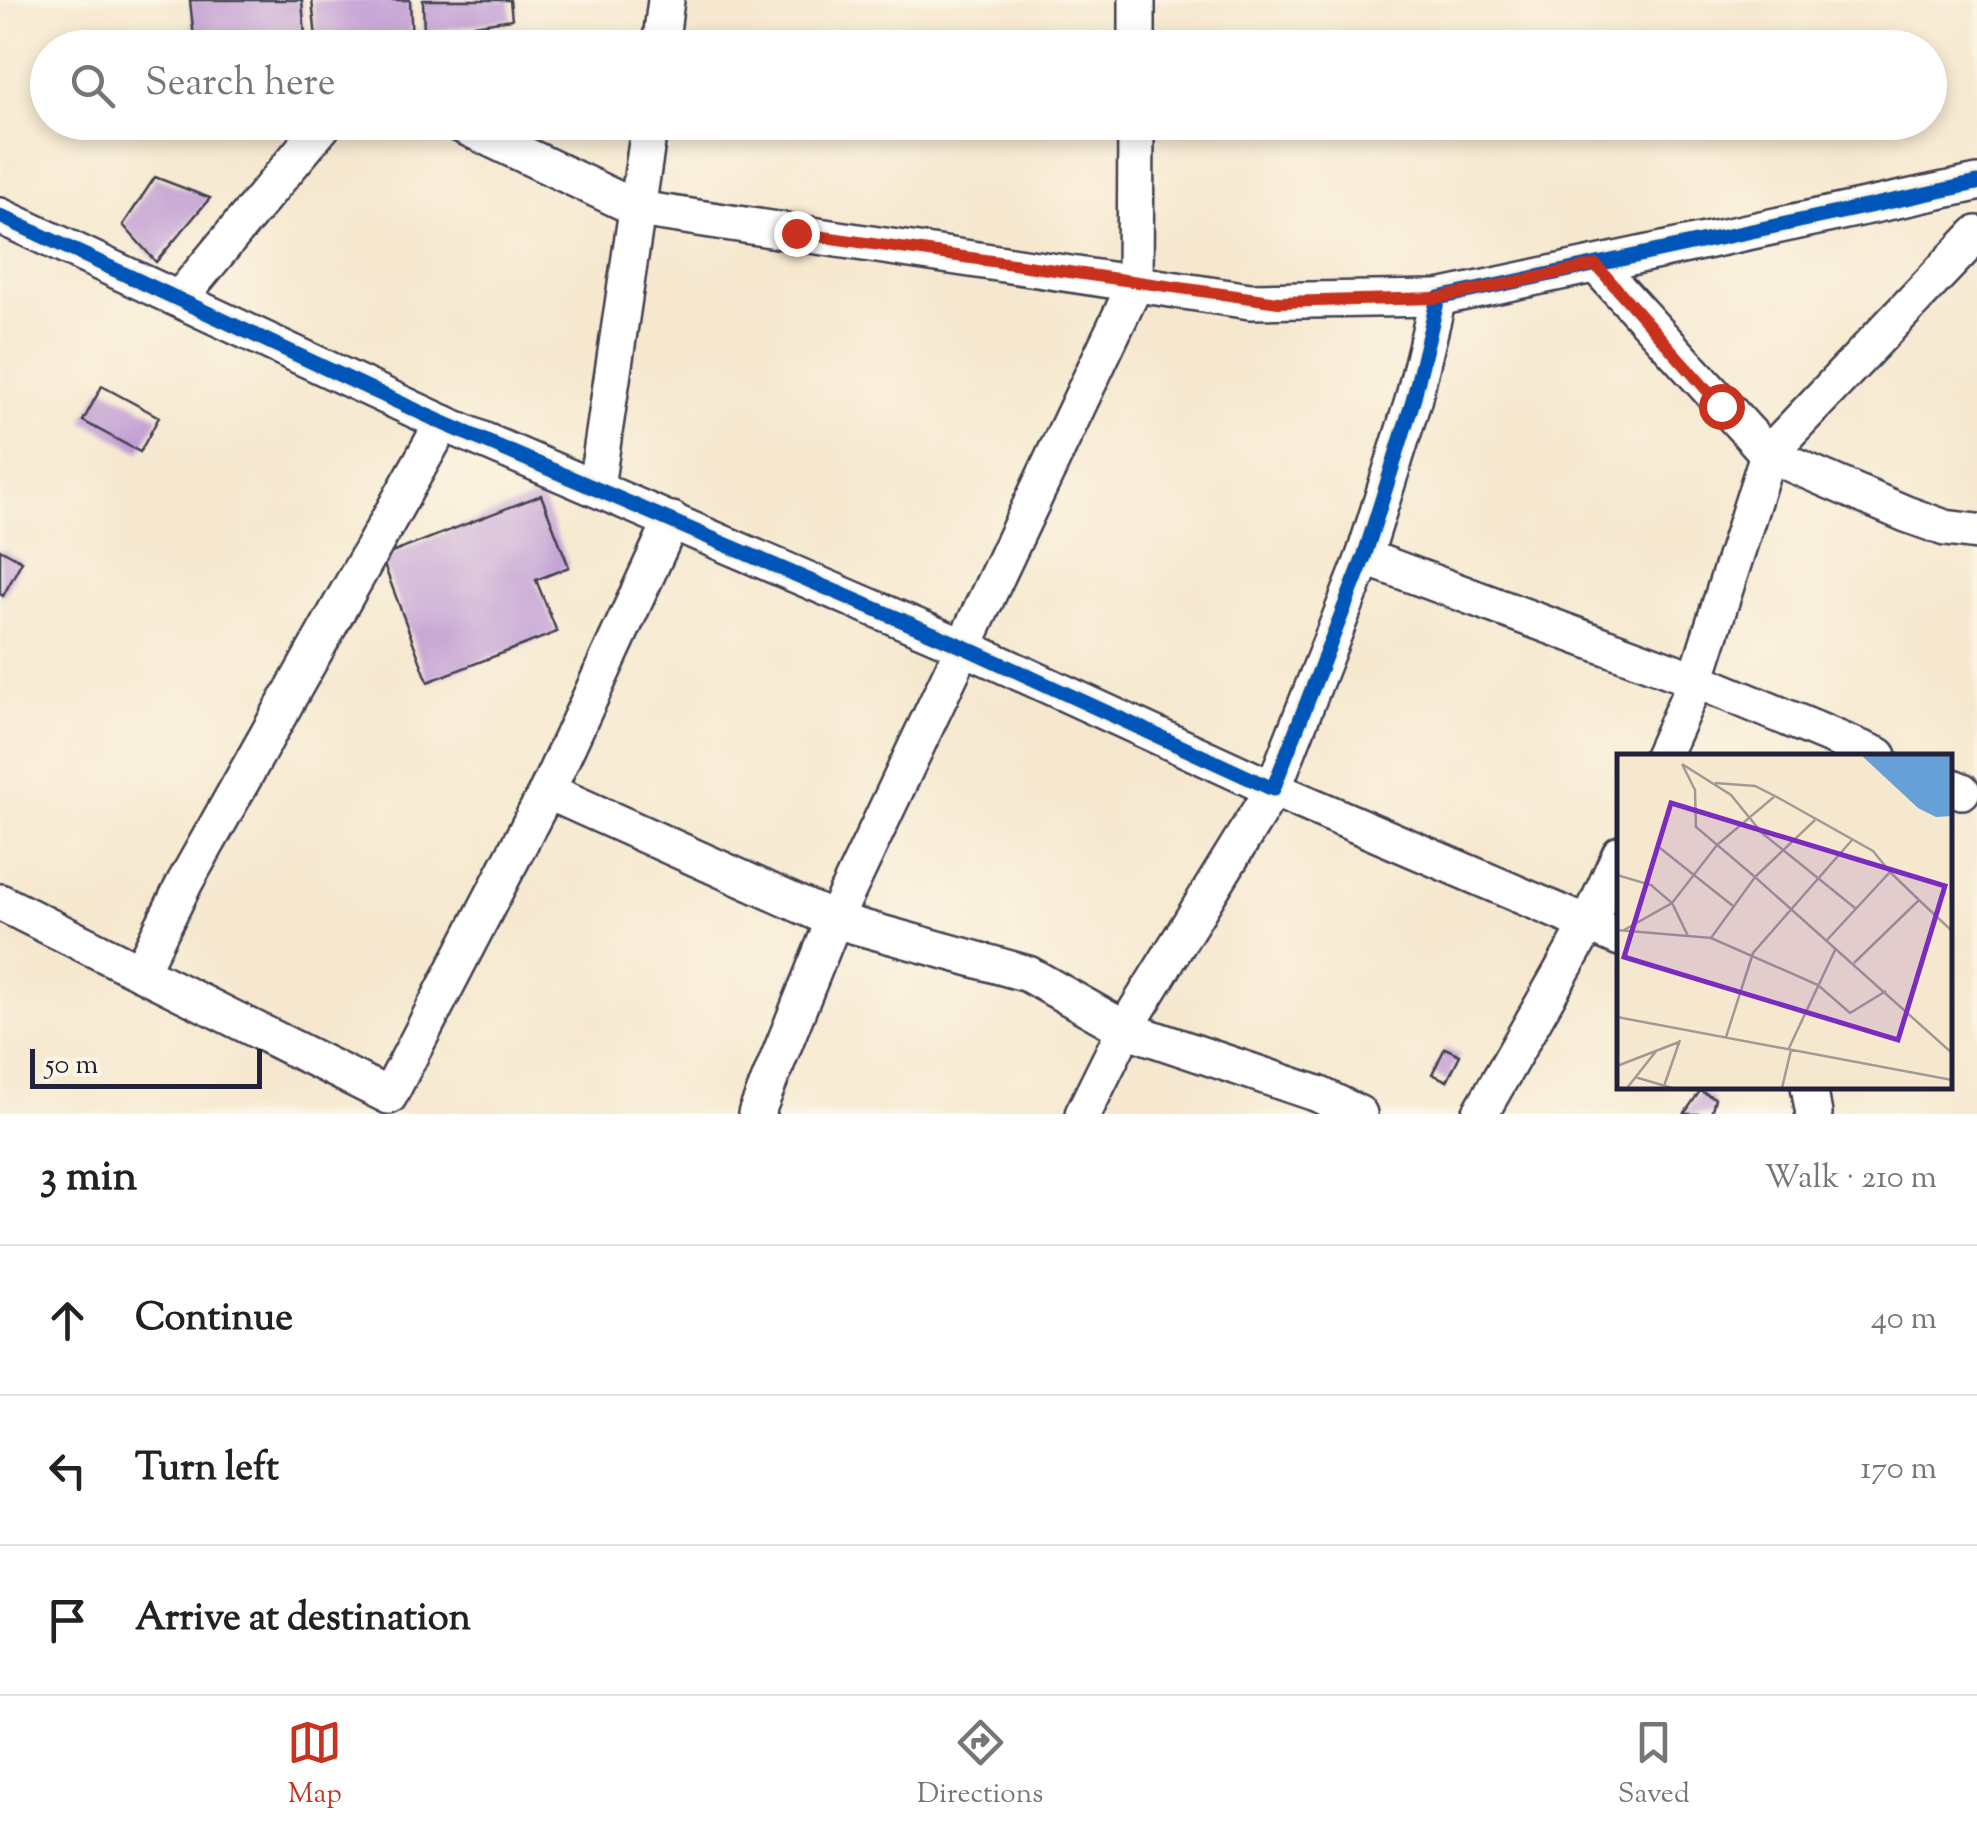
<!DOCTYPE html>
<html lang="en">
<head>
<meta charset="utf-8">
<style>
	body { margin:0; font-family:"Sorts Mill Goudy",serif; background:#f2f2f2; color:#222 }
	.scale { position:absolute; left:30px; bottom:25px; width:232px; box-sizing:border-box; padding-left:10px; border:5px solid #22223b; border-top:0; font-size:28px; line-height:35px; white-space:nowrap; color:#22223b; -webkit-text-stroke:8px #fcf5e5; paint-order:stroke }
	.stop { position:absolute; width:30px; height:30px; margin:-22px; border:8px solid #c8321e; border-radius:50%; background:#fff }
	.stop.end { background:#c8321e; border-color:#fff; box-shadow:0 2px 10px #0008 }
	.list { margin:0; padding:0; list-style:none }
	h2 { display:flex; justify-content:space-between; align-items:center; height:130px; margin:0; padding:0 40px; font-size:42px }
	h2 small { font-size:32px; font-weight:400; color:#767676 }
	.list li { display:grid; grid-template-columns:65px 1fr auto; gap:30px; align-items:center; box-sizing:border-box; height:150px; padding:0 40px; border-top:2px solid #e0e0e0 }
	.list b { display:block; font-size:38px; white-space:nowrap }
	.list em { font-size:32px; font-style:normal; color:#767676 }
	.icon { flex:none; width:55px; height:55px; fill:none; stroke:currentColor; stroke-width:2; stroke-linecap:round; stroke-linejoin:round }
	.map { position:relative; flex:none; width:1977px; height:1114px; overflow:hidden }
	.search { position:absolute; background:#fff; box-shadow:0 5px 15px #0003; left:30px; right:30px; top:30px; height:110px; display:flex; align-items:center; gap:25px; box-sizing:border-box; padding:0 35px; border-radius:55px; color:#767676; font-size:38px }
	.sheet { height:580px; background:#fff }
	nav { display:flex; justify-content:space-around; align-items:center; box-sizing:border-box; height:140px; border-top:2px solid #e0e0e0; background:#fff; font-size:28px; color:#767676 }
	nav a { display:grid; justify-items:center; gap:5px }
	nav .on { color:#c8321e }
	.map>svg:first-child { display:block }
	.building { fill:#be99d3 }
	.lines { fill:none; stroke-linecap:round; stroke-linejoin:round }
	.minor-casing { stroke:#424051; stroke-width:40 }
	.minor { stroke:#fff; stroke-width:35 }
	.cycleway-casing { stroke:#fcf5e5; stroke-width:21 }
	.cycleway { stroke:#0057b8; stroke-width:15 }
	.route { stroke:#c8321e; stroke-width:12 }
	.inset-road { fill:none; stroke:#a19994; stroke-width:2.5 }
	.view { fill:#7b2cbf; fill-opacity:0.15; stroke:#7b2cbf; stroke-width:5 }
	.inset-edge { fill:none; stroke:#22223b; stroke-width:5 }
</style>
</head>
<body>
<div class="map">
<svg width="1977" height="1114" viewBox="0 0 1977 1114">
	<rect width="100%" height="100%" fill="#fcf5e5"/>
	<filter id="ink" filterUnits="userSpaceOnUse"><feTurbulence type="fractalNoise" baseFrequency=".01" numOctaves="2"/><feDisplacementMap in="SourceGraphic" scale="20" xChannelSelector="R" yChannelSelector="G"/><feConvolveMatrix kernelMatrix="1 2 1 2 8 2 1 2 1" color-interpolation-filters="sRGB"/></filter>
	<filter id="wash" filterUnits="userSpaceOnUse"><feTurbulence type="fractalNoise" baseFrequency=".0048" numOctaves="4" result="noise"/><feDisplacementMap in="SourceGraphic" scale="40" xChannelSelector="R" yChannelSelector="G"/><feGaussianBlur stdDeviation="2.25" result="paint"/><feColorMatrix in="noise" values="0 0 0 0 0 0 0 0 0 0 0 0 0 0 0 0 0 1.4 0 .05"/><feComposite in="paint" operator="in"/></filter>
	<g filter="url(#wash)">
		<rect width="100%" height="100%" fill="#f6e8cf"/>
		<g id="blocks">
			<g class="building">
				<path d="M190,0H302L306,48H195Z"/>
				<path d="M312,0H410L412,42L317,48Z"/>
				<path d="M423,0H510L512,19L424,33Z"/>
				<path d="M155,177L210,198L156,262L123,225Z"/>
				<path d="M102,386L159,417L140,452L83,421Z"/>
				<path d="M541,495L569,567L536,580L557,632L428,682L381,557Z"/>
				<path d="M0,549L22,561L3,596L0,594Z"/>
				<path d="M1445,1048L1460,1055L1447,1081L1432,1074Z"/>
				<path d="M1700,1091L1715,1098L1711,1114H1684Z"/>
			</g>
		</g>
	</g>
	<g filter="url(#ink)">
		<use href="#blocks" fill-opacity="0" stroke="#424051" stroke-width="2.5"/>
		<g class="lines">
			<defs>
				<g id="minor">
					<path d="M660,48L666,0"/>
					<path d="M1137,48V0"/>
					<path d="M455,122L638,209L1250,301L1438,298"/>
					<path d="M0,216L443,423L964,647L1273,789L1364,557L1413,401L1438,298L1977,183"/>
					<path d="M1596,265L1768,454L1906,514L1945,528L1977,532"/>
					<path d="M179,299L326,122"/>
					<path d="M596,487L650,122"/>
					<path d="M1364,557L1696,680L1879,756"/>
					<path d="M1662,756L1696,680L1768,454L1977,234"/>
					<path d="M1950,786L1962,791"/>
					<path d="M547,791L834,920L1028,974L1125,1029L1318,1094L1359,1114"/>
					<path d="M0,902L140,972L185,882L443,423"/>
					<path d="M140,972L389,1096L547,791L672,520"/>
					<path d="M1809,1086L1814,1114"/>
					<path d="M756,1114L834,920L1135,285L1136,122"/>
					<path d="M1083,1114L1125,1029L1273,789L1620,938"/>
					<path d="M1480,1114L1588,925L1620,854"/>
				</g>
			</defs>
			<use href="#minor" class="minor-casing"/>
			<use href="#minor" class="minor"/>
			<defs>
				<path id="cycleway" d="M0,216L443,423L964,647L1273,789L1364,557L1413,401L1438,298L1977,183"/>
			</defs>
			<use href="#cycleway" class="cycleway-casing"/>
			<use href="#cycleway" class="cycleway"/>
		</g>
	</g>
	<g class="lines" filter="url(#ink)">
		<path class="route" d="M796,233L1278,302L1438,298L1596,265L1721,406"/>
	</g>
	<g transform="translate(1617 754)">
		<rect width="335" height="335" fill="#f6e8cf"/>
		<path d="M244,1H335V62L319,63L301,54Z" fill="#66a0d6"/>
		<path class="inset-road" d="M65,10L114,41L145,79L238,154M65,10L78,36L79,73L138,123L198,66M98,29L138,32L158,42L256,97L273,118M43,94L116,152M0,121L34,131L55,149L71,182M0,176L94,184L138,123L335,299M7,176L55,149L100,91L158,42M94,184L201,231L233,259L269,237M210,186L273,118L302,146M237,209L302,146L335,177M0,263L335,326M109,283L136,199L235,86M172,294L219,194M0,312L62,288M18,323L55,334M47,332L63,286M10,334L40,296M165,334L174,296"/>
		<path class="view" d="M54,49L328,132L281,286L7,203Z"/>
		<rect width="335" height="335" class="inset-edge"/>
	</g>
</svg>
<div class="scale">50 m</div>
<div class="stop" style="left:1721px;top:406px"></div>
<div class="stop end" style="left:796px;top:233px"></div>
<div class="search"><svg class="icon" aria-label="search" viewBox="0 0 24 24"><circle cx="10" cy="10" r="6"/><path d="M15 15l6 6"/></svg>Search here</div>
</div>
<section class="sheet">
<h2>3 min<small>Walk · 210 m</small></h2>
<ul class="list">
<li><svg class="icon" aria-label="ahead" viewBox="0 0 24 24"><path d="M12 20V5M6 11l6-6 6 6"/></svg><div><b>Continue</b></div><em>40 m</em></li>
<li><svg class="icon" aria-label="left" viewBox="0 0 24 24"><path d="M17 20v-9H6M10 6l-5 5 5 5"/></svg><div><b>Turn left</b></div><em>170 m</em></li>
<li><svg class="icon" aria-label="arrive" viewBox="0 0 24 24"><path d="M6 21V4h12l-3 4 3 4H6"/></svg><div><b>Arrive at destination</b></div></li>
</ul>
</section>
<nav>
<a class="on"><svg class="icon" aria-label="map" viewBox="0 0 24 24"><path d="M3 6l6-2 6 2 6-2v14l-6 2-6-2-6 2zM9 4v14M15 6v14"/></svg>Map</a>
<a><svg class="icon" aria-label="directions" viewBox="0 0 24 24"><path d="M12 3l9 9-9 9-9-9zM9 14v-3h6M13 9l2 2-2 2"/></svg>Directions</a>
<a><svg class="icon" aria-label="saved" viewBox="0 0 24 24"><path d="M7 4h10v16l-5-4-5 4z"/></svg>Saved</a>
</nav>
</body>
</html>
